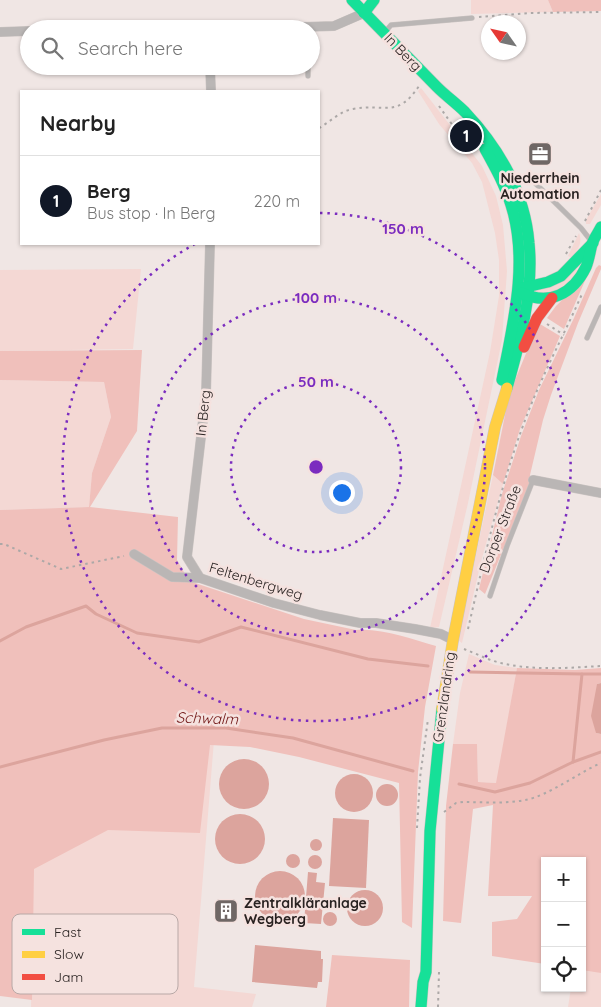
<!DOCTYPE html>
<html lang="en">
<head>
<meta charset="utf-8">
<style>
	body { margin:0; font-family:Quicksand,sans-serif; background:#f2f2f2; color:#222 }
	.controls { position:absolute; right:15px; bottom:15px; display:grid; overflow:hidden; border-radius:0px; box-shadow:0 1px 4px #0004 }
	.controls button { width:45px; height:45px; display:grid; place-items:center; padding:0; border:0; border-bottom:1px solid #e0e0e0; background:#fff; color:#222; font:25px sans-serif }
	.compass { position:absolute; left:481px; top:15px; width:45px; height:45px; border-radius:50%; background:#fff; box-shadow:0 1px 4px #0004; rotate:304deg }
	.you { position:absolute; left:341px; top:492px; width:18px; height:18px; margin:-12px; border:4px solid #fff; border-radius:50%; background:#1a73e8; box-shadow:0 0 0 8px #1a73e833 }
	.badge { display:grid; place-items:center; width:32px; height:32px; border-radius:50%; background:#111827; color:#fff; font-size:16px; font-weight:700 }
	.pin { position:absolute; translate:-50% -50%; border:2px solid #fff; box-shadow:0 1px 5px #0006 }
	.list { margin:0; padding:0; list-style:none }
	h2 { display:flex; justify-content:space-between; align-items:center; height:65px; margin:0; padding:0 20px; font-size:21px }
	h2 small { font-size:16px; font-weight:400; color:#767676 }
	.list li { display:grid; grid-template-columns:32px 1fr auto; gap:15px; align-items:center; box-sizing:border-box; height:90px; padding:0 20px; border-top:1px solid #e0e0e0 }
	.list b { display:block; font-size:19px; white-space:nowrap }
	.list p { margin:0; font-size:16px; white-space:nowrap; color:#767676 }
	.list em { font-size:16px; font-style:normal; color:#767676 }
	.icon { flex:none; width:28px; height:28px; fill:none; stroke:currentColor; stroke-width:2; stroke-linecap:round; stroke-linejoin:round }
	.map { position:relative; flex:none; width:601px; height:1007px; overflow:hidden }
	.search { position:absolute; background:#fff; box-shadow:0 1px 4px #0004; left:20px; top:20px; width:300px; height:55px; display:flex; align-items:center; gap:12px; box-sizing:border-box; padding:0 18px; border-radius:28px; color:#767676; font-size:19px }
	.panel { position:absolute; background:#fff; box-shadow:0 1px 4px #0004; left:20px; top:90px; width:300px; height:155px; border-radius:0px }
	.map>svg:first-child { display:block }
	.green { fill:#f4d8d4 }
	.forest { fill:#f0c0bb }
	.water { fill:#dca49d }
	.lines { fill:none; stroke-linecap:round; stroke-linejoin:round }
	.stream { stroke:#dca49d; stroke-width:3 }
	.lane-casing { stroke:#cbc4c2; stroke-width:5.5 }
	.street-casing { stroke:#cbc4c2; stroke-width:10 }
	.fast-casing { stroke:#cbc4c2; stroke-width:12 }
	.slow-casing { stroke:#cbc4c2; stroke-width:12 }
	.jam-casing { stroke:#cbc4c2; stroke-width:12 }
	.path { stroke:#aca8a7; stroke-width:2; stroke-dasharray:2.5 4; stroke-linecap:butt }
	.lane { stroke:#bab6b5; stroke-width:4.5 }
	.street { stroke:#bab6b5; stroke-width:9 }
	.fast { stroke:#16e098; stroke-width:11 }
	.slow { stroke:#ffcf43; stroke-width:11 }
	.jam { stroke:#f24e42; stroke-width:11 }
	.ring { fill:none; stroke:#7b2cbf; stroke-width:2.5; stroke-dasharray:2.5 5 }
	.labels { text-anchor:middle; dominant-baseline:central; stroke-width:5; stroke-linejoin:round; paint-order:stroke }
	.street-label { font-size:14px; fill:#292221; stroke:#f5e2df }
	.poi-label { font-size:14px; font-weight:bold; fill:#292221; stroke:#f5e2df }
	.water-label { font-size:15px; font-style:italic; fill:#721716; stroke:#f5e2df }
	.key { fill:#f5e2df; stroke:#b8a8a6; stroke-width:1 }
	.key-label { font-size:14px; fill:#292221 }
	.centre { fill:#7b2cbf; stroke:#f5e2df; stroke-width:2.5 }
	.ring-label { font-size:15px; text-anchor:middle; font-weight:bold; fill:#7b2cbf; stroke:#f5e2df; stroke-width:5; stroke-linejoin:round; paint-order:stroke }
</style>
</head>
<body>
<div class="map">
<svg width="601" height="1007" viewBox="0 0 601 1007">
	<rect width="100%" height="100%" fill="#f0e6e4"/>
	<g class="green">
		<path d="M471,0H548L553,12L471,14Z"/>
		<path d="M421,88L482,166L496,196L503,225L507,271L502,340L468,503L439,627L430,628L490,352L499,296V260L495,233L482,182L472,163L439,124L418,91Z"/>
		<path d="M601,194V205L590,224H586V220Z"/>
		<path d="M579,233C583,243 578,249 572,258L568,256Z"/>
		<path d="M574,268L579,271L570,282L551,294L536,293L537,290Z"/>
		<path d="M141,269L133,349L0,351V270Z"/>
		<path d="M0,380L104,382L111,417L92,473L89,507L0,510Z"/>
		<path d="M493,475L503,484L482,558L462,643L458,640Z"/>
		<path d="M0,641L215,728L194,987L256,994L252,1007H31L33,918Z"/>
		<path d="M469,654L495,665L517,668L497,783L478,782L477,744H453L460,693Z"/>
		<path d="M601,920V1007H568L571,988H582V946Z"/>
	</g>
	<g class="forest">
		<path d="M548,0H601V11L553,12Z"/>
		<path d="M599,265L601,266V269L578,323L551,395L543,420L530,475L531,481L485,594L479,589L502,494L521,436L539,390L574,318L596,268Z"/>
		<path d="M587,276L564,329L547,318L556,306Z"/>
		<path d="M540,324L560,336L520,429L503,484L493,475L509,395L527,351Z"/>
		<path d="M142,350L137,431L90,507L178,517L177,560L189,581L304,619L356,630C383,628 411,639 436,646L425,707L418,772L412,928L402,922L399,783L299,757L250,747L210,745L200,833L108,830L34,869L32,1000L0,996V510L89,507L92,473L111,417L104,382L0,380V351Z"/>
		<path d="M517,668L575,670L601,668V683L597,684L596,733L601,734V973L582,970V861H545V964L492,956V922L517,919L532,896H488L493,805L473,809L461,923L443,921L446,806L453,744H477L478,782L496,783Z"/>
		<path d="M332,955L410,960L409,1007H326Z"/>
	</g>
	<g class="water">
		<path d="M601,683V734L596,733L591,716L597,684Z"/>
		<circle cx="244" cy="784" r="25"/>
		<circle cx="354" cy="793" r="19"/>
		<circle cx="387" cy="795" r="11"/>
		<circle cx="240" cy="839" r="25"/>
		<path d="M333,818L369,820L366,888L329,886Z"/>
		<circle cx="316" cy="845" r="6"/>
		<circle cx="293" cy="861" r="7"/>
		<circle cx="315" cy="862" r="7"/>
		<circle cx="280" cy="896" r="25"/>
		<path d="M308,872L317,873L316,882L325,883L321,924L304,923Z"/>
		<circle cx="365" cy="908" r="18"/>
		<circle cx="330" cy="919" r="7"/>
		<path d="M255,945L321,951V959H323L322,982H318L317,988L252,982Z"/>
	</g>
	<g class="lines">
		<g class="stream">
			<path d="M0,641L26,627L86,606L96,614L137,633L199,642L241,627L368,659L428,666"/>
			<path d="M470,672L582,674L573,762"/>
			<path d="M582,674H601"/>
			<path d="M0,767L104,740L162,728H226L293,738L413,771"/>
			<path d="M459,784L495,792L530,783L573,762L601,752"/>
		</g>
		<defs>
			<g id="lane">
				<path d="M385,32L391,25L472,18"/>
				<path d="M308,76V66"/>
				<path d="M534,182L581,228L592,242"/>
				<path d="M587,338L601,307"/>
				<path d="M490,596L507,546L533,480"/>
			</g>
			<g id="street">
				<path d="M236,29L334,26L364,13"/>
				<path d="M0,32L29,31"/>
				<path d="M210,66L211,91"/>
				<path d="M533,480L601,493"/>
				<path d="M134,554L172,577L200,578L274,603L320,615L360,623H376L415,629L441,634L453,640"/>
				<path d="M200,578L187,557L206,394L210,244"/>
			</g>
			<g id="fast">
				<path d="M352,0C380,29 409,58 437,87C446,96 456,103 465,112C499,148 525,193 529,243C534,291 520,342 507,388"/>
				<path d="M364,13L374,0"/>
				<path d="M485,149C495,167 505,185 511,205C529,261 513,324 502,380"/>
				<path d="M522,288L548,282L561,276L593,243"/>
				<path d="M522,293C549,306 573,294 586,267C589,260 590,252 592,244C594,238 598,233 601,227"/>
				<path d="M421,1007L423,982L426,972L430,831L442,709"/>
			</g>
			<path id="slow" d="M442,709L453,640L495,427L507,388"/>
			<path id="jam" d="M524,347L537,318L552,298"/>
		</defs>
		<use href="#lane" class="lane-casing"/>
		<use href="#street" class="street-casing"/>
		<use href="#fast" class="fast-casing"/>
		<use href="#slow" class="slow-casing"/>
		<use href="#jam" class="jam-casing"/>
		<g class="path">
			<path d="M479,17L530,13L601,12"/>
			<path d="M439,106L458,133L473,150"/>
			<path d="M319,128C330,122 340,111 353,109C385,103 397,119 419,86"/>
			<path d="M585,221L601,190"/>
			<path d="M566,254L576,236"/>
			<path d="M547,324L564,335"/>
			<path d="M0,544H4L61,569L124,556"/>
			<path d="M468,629C484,560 499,490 524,423C540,379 563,337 582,294"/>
			<path d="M464,649C475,653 486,659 497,662C530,671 567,668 601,666"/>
			<path d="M444,812L456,803L463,802C483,802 505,804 525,800C548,796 578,773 601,763"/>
			<path d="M417,828L420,778L428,719"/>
			<path d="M438,1007L439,972"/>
		</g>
		<use href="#lane" class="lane"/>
		<use href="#street" class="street"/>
		<use href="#fast" class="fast"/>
		<use href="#slow" class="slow"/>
		<use href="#jam" class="jam"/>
	</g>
	<g class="ring">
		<circle cx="316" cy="467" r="85"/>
		<circle cx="316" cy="467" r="169"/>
		<path d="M320 213A254 254 0 1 1 195 244"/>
	</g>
	<defs>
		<symbol id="office-square" viewBox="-11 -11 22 22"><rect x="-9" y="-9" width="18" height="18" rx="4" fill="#6f6765" stroke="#f5e2df"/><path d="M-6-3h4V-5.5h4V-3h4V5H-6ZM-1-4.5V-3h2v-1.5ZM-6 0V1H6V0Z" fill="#fff"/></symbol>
		<symbol id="building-square" viewBox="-11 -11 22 22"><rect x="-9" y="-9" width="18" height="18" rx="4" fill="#6f6765" stroke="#f5e2df"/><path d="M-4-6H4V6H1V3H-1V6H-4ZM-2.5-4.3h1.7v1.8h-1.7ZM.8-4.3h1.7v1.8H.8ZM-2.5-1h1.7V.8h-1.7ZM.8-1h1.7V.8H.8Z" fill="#fff"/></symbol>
	</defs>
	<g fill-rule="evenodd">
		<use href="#office-square" x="526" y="140" width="28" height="28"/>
		<use href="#building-square" x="212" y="897" width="28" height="28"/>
	</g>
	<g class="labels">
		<g class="street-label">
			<text transform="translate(403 52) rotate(46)">In Berg</text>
			<text transform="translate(203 413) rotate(-84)">In Berg</text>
			<text transform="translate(500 529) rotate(-69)">Dorper Straße</text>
			<text transform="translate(256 581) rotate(17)">Feltenbergweg</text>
			<text transform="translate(444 697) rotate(-82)">Grenzlandring</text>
		</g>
		<g class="poi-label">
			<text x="540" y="178">Niederrhein<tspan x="540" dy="16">Automation</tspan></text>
			<text x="244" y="903" text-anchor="start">Zentralkläranlage<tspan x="244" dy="16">Wegberg</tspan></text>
		</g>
		<g class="water-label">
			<text transform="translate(207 718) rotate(2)">Schwalm</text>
		</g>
	</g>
	<rect x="12" y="914" width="166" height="80" rx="8" class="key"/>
	<rect x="22" y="929" width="23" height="6" fill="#16e098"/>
	<rect x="22" y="951" width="23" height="7" fill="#ffcf43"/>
	<rect x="22" y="974" width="23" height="6" fill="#f24e42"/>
	<g class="key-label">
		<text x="54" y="937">Fast</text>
		<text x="54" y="959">Slow</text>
		<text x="54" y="982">Jam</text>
	</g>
	<circle cx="316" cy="467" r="8" class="centre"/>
	<g class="ring-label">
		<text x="403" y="234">150 m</text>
		<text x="316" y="303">100 m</text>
		<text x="316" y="387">50 m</text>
	</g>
</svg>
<div class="controls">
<button>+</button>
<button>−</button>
<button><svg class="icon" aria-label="locate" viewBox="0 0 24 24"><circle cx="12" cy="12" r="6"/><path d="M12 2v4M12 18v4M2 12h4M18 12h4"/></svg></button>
</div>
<svg class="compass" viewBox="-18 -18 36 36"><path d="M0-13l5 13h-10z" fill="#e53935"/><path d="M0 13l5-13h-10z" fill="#767676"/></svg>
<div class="you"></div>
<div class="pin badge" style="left:466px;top:136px">1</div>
<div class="search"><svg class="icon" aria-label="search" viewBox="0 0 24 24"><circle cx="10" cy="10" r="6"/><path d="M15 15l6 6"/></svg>Search here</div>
<section class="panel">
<h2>Nearby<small></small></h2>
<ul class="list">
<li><span class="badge">1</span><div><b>Berg</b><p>Bus stop · In Berg</p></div><em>220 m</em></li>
</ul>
</section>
</div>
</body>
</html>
